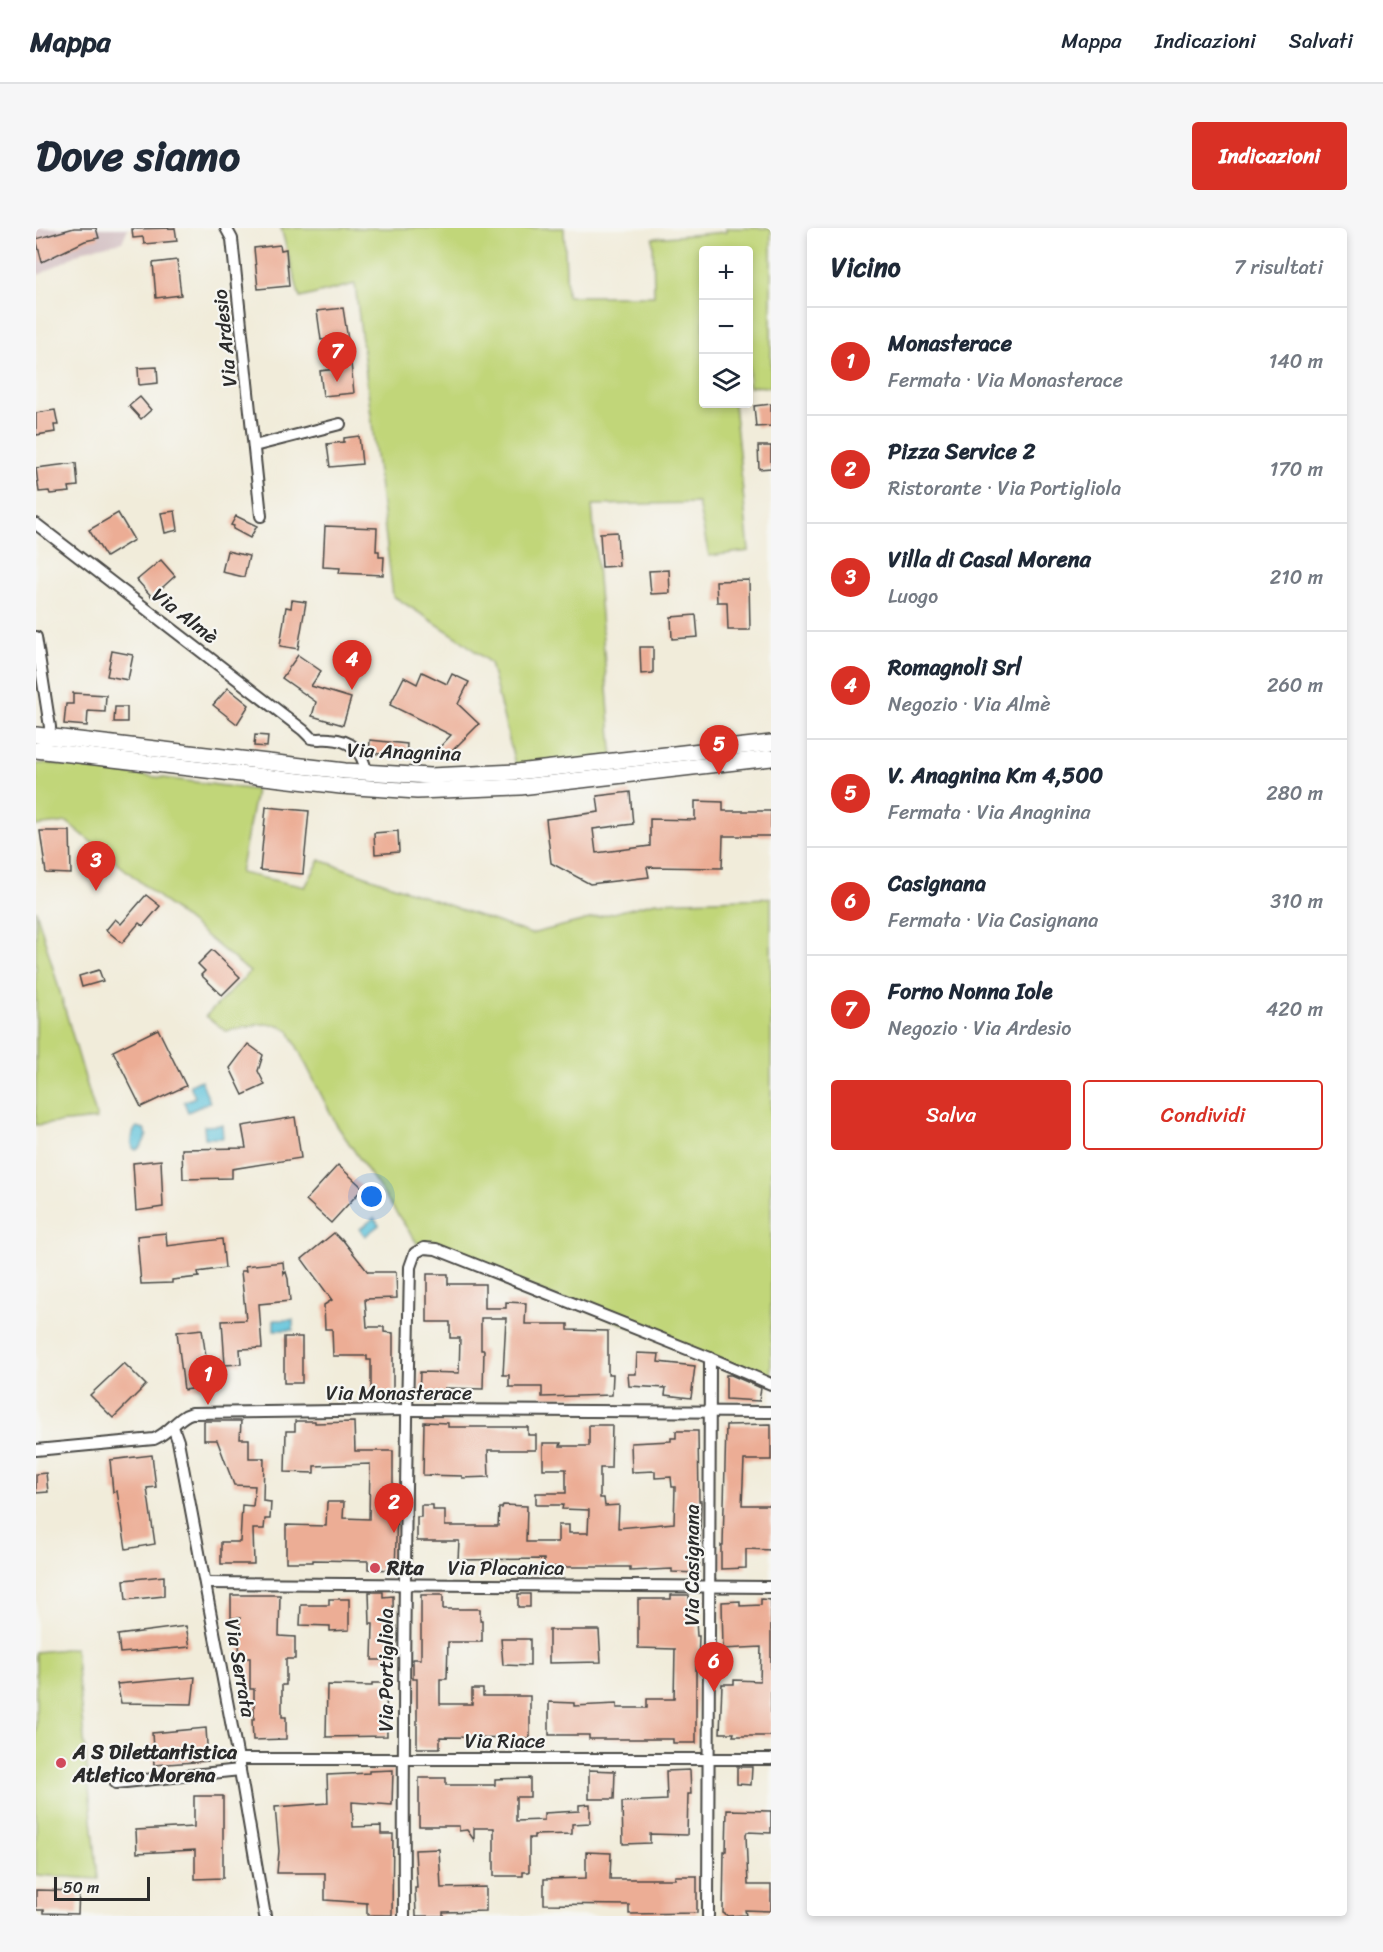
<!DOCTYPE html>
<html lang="it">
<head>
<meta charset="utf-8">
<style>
	body { margin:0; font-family:Sriracha,sans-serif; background:#f6f6f7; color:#1f2937 }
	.controls { position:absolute; right:18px; top:18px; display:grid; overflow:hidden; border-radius:6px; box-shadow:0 3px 9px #0003 }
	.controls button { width:54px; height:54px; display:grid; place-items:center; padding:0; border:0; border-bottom:2px solid #e0e1e3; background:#fff; color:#1f2937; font:30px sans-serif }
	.scale { position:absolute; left:18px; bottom:15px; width:96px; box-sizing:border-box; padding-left:6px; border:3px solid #2b2b2b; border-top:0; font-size:16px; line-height:21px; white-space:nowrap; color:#2b2b2b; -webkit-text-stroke:4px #f6f6f2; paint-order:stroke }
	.you { position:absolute; left:336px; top:969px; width:21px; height:21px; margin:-15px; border:4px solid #fff; border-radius:50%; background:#1a73e8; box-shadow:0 0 0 9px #1a73e833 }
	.badge { display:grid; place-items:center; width:39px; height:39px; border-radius:50%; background:#d93025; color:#fff; font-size:20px; font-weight:700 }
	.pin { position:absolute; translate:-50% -50px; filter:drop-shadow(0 2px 3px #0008) }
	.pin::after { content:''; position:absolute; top:32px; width:21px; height:18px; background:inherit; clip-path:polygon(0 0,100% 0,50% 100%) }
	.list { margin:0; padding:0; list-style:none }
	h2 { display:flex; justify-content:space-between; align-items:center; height:78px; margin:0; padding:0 24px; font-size:26px }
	h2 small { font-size:20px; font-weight:400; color:#747a83 }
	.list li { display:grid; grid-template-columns:39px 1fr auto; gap:18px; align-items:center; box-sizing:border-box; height:108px; padding:0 24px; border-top:2px solid #e0e1e3 }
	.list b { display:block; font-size:22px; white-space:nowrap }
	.list p { margin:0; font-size:20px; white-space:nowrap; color:#747a83 }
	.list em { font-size:20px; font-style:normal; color:#747a83 }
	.actions { display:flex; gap:12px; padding:18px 24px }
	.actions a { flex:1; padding:14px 0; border:2px solid #d93025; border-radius:6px; text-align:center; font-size:21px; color:#d93025 }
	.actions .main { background:#d93025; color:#fff }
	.icon { flex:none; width:33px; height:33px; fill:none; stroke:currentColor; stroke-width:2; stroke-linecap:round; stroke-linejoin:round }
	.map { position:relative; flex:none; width:735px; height:1688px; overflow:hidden; border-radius:6px }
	header { display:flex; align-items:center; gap:36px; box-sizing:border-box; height:84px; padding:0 30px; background:#fff; border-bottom:2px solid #e0e1e3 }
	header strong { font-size:28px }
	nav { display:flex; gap:33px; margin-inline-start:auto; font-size:21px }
	.intro { display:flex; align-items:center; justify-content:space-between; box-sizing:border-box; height:144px; padding:0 36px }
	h1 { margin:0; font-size:42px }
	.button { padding:15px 27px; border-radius:6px; background:#d93025; color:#fff; font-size:21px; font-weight:700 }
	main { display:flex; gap:36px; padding:0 36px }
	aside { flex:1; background:#fff; border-radius:6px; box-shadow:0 3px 9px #0003 }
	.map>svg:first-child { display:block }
	.industrial { fill:#d2bec1 }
	.green { fill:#c1d679; stroke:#768052; stroke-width:1.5 }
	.water { fill:#5dc2da; stroke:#447682; stroke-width:1.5 }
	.building { fill:#ecad95 }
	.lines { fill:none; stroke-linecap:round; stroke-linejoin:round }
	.street-casing { stroke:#494845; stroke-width:14 }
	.secondary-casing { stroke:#494845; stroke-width:18 }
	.street { stroke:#fff; stroke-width:10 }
	.secondary { stroke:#fff; stroke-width:15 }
	.poi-dot { fill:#d1495b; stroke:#f6f6f2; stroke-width:2 }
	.labels { text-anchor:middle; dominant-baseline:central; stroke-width:4.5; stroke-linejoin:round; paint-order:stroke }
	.street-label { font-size:20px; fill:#2b2b2b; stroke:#f6f6f2 }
	.poi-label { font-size:20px; font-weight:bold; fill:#2b2b2b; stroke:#f6f6f2; text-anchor:start }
</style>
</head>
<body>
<header>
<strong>Mappa</strong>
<nav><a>Mappa</a><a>Indicazioni</a><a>Salvati</a></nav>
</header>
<div class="intro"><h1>Dove siamo</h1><a class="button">Indicazioni</a></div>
<main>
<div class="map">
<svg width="735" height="1688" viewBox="0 0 735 1688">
	<rect width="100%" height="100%" fill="#f6f6f2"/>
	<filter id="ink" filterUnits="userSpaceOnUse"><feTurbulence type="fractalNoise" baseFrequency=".0167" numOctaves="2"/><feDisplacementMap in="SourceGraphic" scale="12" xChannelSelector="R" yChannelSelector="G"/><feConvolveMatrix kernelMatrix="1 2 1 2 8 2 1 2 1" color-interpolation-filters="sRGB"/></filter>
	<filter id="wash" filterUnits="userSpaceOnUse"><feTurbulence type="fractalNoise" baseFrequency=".008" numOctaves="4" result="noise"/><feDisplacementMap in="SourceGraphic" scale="24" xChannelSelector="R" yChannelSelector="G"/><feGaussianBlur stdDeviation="1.35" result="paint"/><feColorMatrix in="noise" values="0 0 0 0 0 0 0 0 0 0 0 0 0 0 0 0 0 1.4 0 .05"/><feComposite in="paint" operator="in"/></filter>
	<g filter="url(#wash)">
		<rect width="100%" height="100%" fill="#f1ecda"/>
		<path class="industrial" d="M0,0H92L86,14L49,22L3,47L0,42Z"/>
		<g class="green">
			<path d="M245,0H528L531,68H618L617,10L690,4V0H735V159L713,158L712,22H668V176H698L713,323L673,328L662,275L556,277L577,534L481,544L454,435L421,409L357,368L319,56L264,70Z"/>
			<path d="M11,535L220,562L204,645L269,659L284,632L495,706L620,674L735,670V1156L400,1021H385L300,896L253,803C237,789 209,800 190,803L170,788L214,744L31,594L0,598V536Z"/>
			<path d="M0,682L61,891L0,897Z"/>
			<path d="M39,1420L62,1651L0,1647V1424Z"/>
		</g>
		<g class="water">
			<path d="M165,852L174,874L152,884L148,874L159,869L154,857Z"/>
			<path d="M186,897L187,910H169L168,898Z"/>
			<path d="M101,899L108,901L111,907L105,919L100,922L97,920C95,914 96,903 101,899Z"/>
			<path d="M338,990L343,997L329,1008L324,1001Z"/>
			<rect x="238" y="1092" width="19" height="10"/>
		</g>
		<g id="blocks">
			<g class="building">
				<path d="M38,0H60L63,10L49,13L6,34L0,11Z"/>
				<path d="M139,0L141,13L108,16L107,9L97,10L96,1Z"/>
				<path d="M244,17L245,22L250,21L253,58L222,61L218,20Z"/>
				<path d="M141,32L145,67L120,70L117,35Z"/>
				<path d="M307,80L312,112L302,113V110L285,112L281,83Z"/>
				<path d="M315,135L318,165L287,168L284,143L299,141L298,137Z"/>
				<path d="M121,139L122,155L103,157L102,140Z"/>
				<path d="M104,169L115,182L105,191L93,178Z"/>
				<path d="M735,176V198L720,199L718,178Z"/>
				<path d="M19,182L22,197H18L19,204L0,207V185Z"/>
				<path d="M323,208L326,236L294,239L291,216L308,214V210Z"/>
				<path d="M722,218H735V240L723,241Z"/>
				<path d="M40,235L42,258L33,259L34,264L14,266L13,263L3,264L0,240Z"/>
				<path d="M139,283L142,302L129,305L125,285Z"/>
				<path d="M82,285L98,312L70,329L53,302Z"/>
				<path d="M200,288L221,298L214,310L197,301L198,298L195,297Z"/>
				<path d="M289,298L341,300L340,323H343V329H348L347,347L303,345L304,340L287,339Z"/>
				<path d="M581,304L583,338L566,339L564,305Z"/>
				<path d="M191,323L213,328L208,349L186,344Z"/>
				<path d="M125,332L139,348L116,369L101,352Z"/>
				<path d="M633,342L634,365L615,366L613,343Z"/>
				<path d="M713,352L714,402H692L691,374H681L680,353Z"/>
				<path d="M256,372L270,374L262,421L244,418L250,379L255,380Z"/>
				<path d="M660,387L662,409L636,411L635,389Z"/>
				<path d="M604,419H617V445L605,446Z"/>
				<path d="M76,423L97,427L92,452L71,448Z"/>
				<path d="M262,427L285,443L275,458L315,470L307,497L276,488L280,474L246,450Z"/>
				<path d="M386,444L411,456L416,446L433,454L422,476L443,496L411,528L403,520L415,507L354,477L368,449L381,456Z"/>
				<path d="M192,460L213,477L201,496L177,477Z"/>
				<path d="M37,465L70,467L69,484L52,483L51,498L28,496L30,476H37Z"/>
				<path d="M79,479H91V494H78Z"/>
				<path d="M219,507L232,508L231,519L218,518Z"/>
				<path d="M334,512L371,516L370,528L333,525Z"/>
				<path d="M594,564L597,596L557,601L560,625L614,618V591L659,592V573L687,574V583H735V608H687L686,640L611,639L613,649L554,656L515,635L510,591L563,584L561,568Z"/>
				<path d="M230,579L273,583L267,646L224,642Z"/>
				<path d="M4,603H34L35,646L10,645Z"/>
				<path d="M362,603L363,624L339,626L338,605Z"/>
				<path d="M110,667L124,678L107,698L103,695L86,715L70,702L79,691L85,696Z"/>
				<path d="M176,722L204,749L186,767L165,747L169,743L162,736Z"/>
				<path d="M63,742L67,753L46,759L43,748Z"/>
				<path d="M122,801L150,858L105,879L77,823Z"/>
				<path d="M212,816L227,827L222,843L229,857L207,867L194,840Z"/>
				<path d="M259,889L265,930L196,941V950L147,951L146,921L210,920L206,898Z"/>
				<path d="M125,932L127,979L100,983L97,935Z"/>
				<path d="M302,937L327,960L295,995L270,972Z"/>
				<path d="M130,1005L131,1018L186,1011L189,1040L162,1044L163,1049L136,1052V1055L105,1056L101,1008Z"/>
				<path d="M298,1005L305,1012L306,1011L332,1044H360L361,1070L329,1071L331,1099H348V1104L357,1105V1168H335V1132H331V1128H297L296,1101H289L288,1077L296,1072L266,1031Z"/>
				<path d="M247,1034L248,1046L250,1044L252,1051L254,1073L223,1076L226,1120L204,1121L205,1136L189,1137L186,1093L210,1092L205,1043H210L209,1038Z"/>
				<path d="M391,1046H412V1056H449V1080H470V1074L490,1075L489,1096H532V1102L572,1103V1146H577L576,1167L506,1169V1159H473V1147H467L470,1090H445V1122H448L447,1161L409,1160L410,1168H383L384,1144L423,1145L424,1110H414V1094H391Z"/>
				<path d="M166,1101L174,1158L148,1162L141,1104Z"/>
				<rect x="248" y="1109" width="18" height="46"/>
				<path d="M601,1125L623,1126L622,1134L659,1138L655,1170L629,1167L630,1160L593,1158L592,1146H600Z"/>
				<path d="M88,1135L110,1157L77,1190L54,1167Z"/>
				<path d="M690,1147H695L725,1160L723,1173L690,1171Z"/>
				<path d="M168,1193H205L204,1211H213V1230H228L227,1273L235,1274L234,1291H229L228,1301H217L218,1336H185V1314H204L206,1277L217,1278L219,1258L198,1257L181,1212H168Z"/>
				<path d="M259,1193H279V1195L318,1194L319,1223H357V1263H352V1283H361L359,1342L332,1341V1333L277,1332V1334H250V1297L290,1298L291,1274H308L307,1290L333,1291L334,1236L278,1238V1245L249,1244L250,1203H259Z"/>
				<path d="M388,1194L412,1195V1199H492V1207H500V1222H452L453,1249L426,1250V1248L387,1247Z"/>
				<path d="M735,1196V1232H708L706,1277H735V1322L710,1321V1340L685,1341V1317H687L690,1197Z"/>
				<path d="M553,1197H576L575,1240H564V1270H568L569,1278L583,1277L582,1300L638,1295L639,1259H636L635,1249L619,1250V1243L596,1244L595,1215L635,1213V1210H640V1203H662L663,1273H665L663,1345L636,1344V1341L594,1343V1339H508V1331L422,1332L423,1313H381V1289H385V1277H397V1282H409V1298H462L463,1280H466L467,1277L491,1278L490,1314H522V1297H533V1305H552L553,1282L526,1281L527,1277H500V1265H530V1241H507V1215H525L524,1218H553Z"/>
				<path d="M116,1227L120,1259L111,1260L119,1316L90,1321L81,1263L77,1264L74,1232Z"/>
				<path d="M10,1245L12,1264L0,1265V1246Z"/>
				<path d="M128,1348V1368L90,1372L88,1352Z"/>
				<path d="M333,1364H347V1369L357,1368L358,1432H336L337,1396H334Z"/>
				<rect x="482" y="1366" width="12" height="13"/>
				<path d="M195,1367H244L243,1408L259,1409V1431H250V1457H246V1489H250V1511L217,1512L216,1491H218V1461H214V1430H203L204,1390H195Z"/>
				<path d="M385,1367H407V1381H444V1392H446V1414H412L411,1451H404V1476H436V1461H447V1468H494V1510L404,1509V1520H381V1451H377V1431H385Z"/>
				<path d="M635,1367H653L654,1392H660L661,1408H663L662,1437H660V1515H637V1511H553V1507H513V1474L538,1475V1478L581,1476V1480H611V1471H638L639,1421L602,1420V1371H635Z"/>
				<path d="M293,1371H313V1402L294,1403V1398L264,1397L265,1377H293Z"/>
				<path d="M725,1371L735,1372V1508H697L698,1505H684L686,1456H698V1452L724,1453L725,1419L687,1421L686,1374L704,1373V1378L725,1377Z"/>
				<path d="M150,1398L154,1419L84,1425L82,1407Z"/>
				<path d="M513,1402H563L565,1434L513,1435Z"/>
				<path d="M465,1411H494V1438L467,1437Z"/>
				<path d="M159,1449L156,1476L85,1475L81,1456Z"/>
				<path d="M336,1455H350L351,1508L290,1509L291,1457L336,1458Z"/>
				<path d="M170,1500L172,1533L118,1537L116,1505Z"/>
				<path d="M701,1539H716L715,1557L701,1556Z"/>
				<path d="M357,1542L356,1577L316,1574L317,1599L345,1598V1606H357L356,1687H331V1675L289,1672V1645H241L243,1623L239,1579L292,1575L291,1547L333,1545V1543Z"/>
				<path d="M553,1542L579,1543L578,1571H553Z"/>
				<path d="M654,1542L655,1566H652L651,1607L614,1606V1615L587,1616L586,1574L631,1572L630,1543Z"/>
				<path d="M383,1550H410V1557H459V1551L494,1550V1569H480V1593L508,1592V1585L543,1583V1577L554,1576V1595L536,1596V1606L498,1607V1610H493V1644H487V1648H458V1600H438V1612L431,1602L423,1603V1598H383Z"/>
				<path d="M158,1568H187V1650L159,1651V1622L101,1625L100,1602L158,1599Z"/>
				<path d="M691,1582L735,1583V1605L711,1604L710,1607L712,1657H735V1683L709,1682L710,1687L692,1688L687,1685L688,1623H690Z"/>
				<path d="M403,1621L405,1660L450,1659V1683L407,1684V1688H380L379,1660H381L379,1622Z"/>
				<path d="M550,1624L575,1625L574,1651H639V1648H661V1685L593,1686V1677L508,1676V1651L550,1650Z"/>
				<path d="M0,1662L43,1663L42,1686L8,1685V1682H0Z"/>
			</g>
		</g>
	</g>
	<g filter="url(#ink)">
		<use href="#blocks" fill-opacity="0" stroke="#494845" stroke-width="1.5"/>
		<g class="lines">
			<defs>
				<g id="street">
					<path d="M190,0L196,11L225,288"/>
					<path d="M218,218L304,196"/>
					<path d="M0,296L267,502L275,510C282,512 287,510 294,511C316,512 327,524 330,544"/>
					<path d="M0,409L14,499L13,508L8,513"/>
					<path d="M137,1199L142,1213L202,1531L229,1688"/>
					<path d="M0,1222L118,1211C134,1205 141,1189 156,1185L371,1182L735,1184"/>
					<path d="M170,1355L735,1359"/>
					<path d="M202,1531H735"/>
					<path d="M80,1555L204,1542"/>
					<path d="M368,1688C367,1472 369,1255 374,1039L379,1025L388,1020L400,1021L674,1130L735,1156"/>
					<path d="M672,1688L674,1130"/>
				</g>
				<g id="secondary">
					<path d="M0,507L309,543L394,548L481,544L735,515"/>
					<path d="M0,522L305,558L381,563L484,559L735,530"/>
				</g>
			</defs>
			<use href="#street" class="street-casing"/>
			<use href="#secondary" class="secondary-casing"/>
			<use href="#street" class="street"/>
			<use href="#secondary" class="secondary"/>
		</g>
	</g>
	<g class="poi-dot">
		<circle cx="339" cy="1340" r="6"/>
		<circle cx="25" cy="1535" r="6"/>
	</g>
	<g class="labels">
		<g class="street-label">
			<text transform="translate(189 110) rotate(-96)">Via Ardesio</text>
			<text transform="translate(149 388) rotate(38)">Via Almè</text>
			<text transform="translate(368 524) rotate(2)">Via Anagnina</text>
			<text x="363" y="1165">Via Monasterace</text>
			<text transform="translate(656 1337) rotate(-90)">Via Casignana</text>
			<text x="470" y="1340">Via Placanica</text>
			<text transform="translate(204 1440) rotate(80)">Via Serrata</text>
			<text transform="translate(350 1442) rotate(-90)">Via Portigliola</text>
			<text x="469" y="1513">Via Riace</text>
		</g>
		<g class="poi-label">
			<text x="351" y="1340">Rita</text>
			<text x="37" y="1524">A S Dilettantistica<tspan x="37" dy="23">Atletico Morena</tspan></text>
		</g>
	</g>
</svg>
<div class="controls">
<button>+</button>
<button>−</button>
<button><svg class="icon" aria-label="layers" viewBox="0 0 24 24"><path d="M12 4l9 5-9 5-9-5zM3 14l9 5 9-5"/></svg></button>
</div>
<div class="scale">50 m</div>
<div class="you"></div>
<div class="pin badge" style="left:172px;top:1177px">1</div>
<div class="pin badge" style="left:358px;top:1305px">2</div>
<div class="pin badge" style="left:60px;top:663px">3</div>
<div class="pin badge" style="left:316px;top:462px">4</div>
<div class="pin badge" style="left:683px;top:547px">5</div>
<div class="pin badge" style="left:678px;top:1464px">6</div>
<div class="pin badge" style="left:301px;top:154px">7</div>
</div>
<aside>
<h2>Vicino<small>7 risultati</small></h2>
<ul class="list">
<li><span class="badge">1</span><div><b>Monasterace</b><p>Fermata · Via Monasterace</p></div><em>140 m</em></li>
<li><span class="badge">2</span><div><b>Pizza Service 2</b><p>Ristorante · Via Portigliola</p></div><em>170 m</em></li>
<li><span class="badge">3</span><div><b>Villa di Casal Morena</b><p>Luogo</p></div><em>210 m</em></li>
<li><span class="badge">4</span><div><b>Romagnoli Srl</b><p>Negozio · Via Almè</p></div><em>260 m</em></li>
<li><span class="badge">5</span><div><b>V. Anagnina Km 4,500</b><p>Fermata · Via Anagnina</p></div><em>280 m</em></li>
<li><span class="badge">6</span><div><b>Casignana</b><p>Fermata · Via Casignana</p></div><em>310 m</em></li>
<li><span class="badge">7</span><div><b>Forno Nonna Iole</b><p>Negozio · Via Ardesio</p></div><em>420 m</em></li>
</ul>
<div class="actions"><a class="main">Salva</a><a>Condividi</a></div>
</aside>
</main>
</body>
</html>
